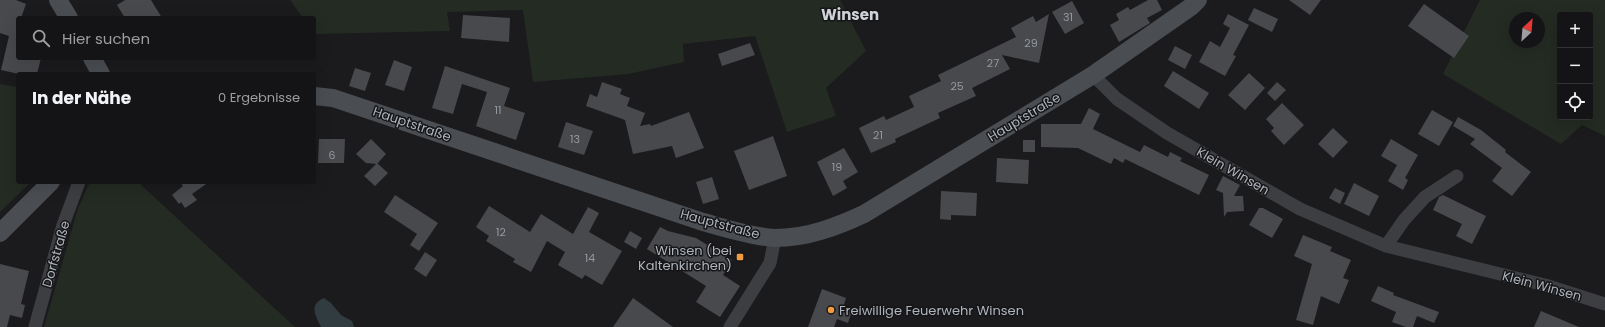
<!DOCTYPE html>
<html lang="de">
<head>
<meta charset="utf-8">
<style>
	body { margin:0; font-family:Poppins,sans-serif; background:#1d1d1f; color:#f1f3f6 }
	.controls { position:absolute; right:12px; top:12px; display:grid; overflow:hidden; border-radius:4px; box-shadow:0 4px 16px #0002 }
	.controls button { width:36px; height:36px; display:grid; place-items:center; padding:0; border:0; border-bottom:1px solid #333335; background:#141416; color:#f1f3f6; font:20px sans-serif }
	.compass { position:absolute; left:1509px; top:12px; width:36px; height:36px; border-radius:50%; background:#141416; box-shadow:0 4px 16px #0002; rotate:26deg }
	.list { margin:0; padding:0; list-style:none }
	h2 { display:flex; justify-content:space-between; align-items:center; height:52px; margin:0; padding:0 16px; font-size:17px }
	h2 small { font-size:13px; font-weight:400; color:#9d9ea1 }
	.icon { flex:none; width:22px; height:22px; fill:none; stroke:currentColor; stroke-width:2; stroke-linecap:round; stroke-linejoin:round }
	.map { position:relative; flex:none; width:1605px; height:327px; overflow:hidden }
	.search { position:absolute; background:#141416; box-shadow:0 4px 16px #0002; left:16px; top:16px; width:300px; height:44px; display:flex; align-items:center; gap:10px; box-sizing:border-box; padding:0 14px; border-radius:4px; color:#9d9ea1; font-size:15px }
	.panel { position:absolute; background:#141416; box-shadow:0 4px 16px #0002; left:16px; top:72px; width:300px; height:112px; border-radius:4px }
	.map>svg:first-child { display:block }
	.green { fill:#232b23; fill-rule:evenodd }
	.water { fill:#313c41 }
	.building { fill:#48494d }
	.lines { fill:none; stroke-linecap:round; stroke-linejoin:round }
	.street { stroke:#3c3e42; stroke-width:13 }
	.secondary { stroke:#4a4d52; stroke-width:18 }
	.poi-dot { fill:#ef9c41; stroke:#161618; stroke-width:1.5 }
	.labels { text-anchor:middle; dominant-baseline:central; stroke-width:3; stroke-linejoin:round; paint-order:stroke }
	.number-label { font-size:11px; fill:#9499a0 }
	.street-label { font-size:13px; fill:#aeb4bc; stroke:#161618 }
	.poi-label { font-size:13px; fill:#aeb4bc; stroke:#161618; text-anchor:end }
	.quarter-label { font-size:15px; font-weight:bold; fill:#cfd3d8; stroke:#161618 }
</style>
</head>
<body>
<div class="map">
<svg width="1605" height="327" viewBox="0 0 1605 327">
	<rect width="100%" height="100%" fill="#1b1b1d"/>
	<g class="green">
		<path d="M290,0H840L866,51L826,88L836,116L787,132L755,36L683,44L684,62L628,74L533,82L523,10L447,12L450,31L314,34V18H303Z"/>
		<path d="M1480,0H1605V136L1582,125L1561,144L1443,74ZM1560,15H1590V117H1560ZM1515,18H1539V42H1515Z"/>
		<path d="M0,84L18,87V182H31L0,212Z"/>
		<path d="M90,182H138L295,327H44L78,208Z"/>
	</g>
	<path class="water" d="M324,298L331,303L341,315L352,321L354,327H321C315,315 309,304 324,298Z"/>
	<g class="building">
		<path d="M0,0H16L26,4L21,18H18V58H41L37,74H19L1,70L9,36L0,33Z"/>
		<path d="M125,0H151L162,18H125L117,5Z"/>
		<path d="M1148,0H1157L1162,10L1147,18L1150,23L1119,42L1110,25L1119,20L1116,14L1128,7L1130,10Z"/>
		<path d="M1289,0H1321L1310,15Z"/>
		<path d="M1072,1L1084,23L1065,34L1052,12Z"/>
		<path d="M1424,4L1469,36L1454,58L1408,26Z"/>
		<path d="M1254,8L1278,19L1272,32L1248,20Z"/>
		<path d="M1049,14L1039,63L1002,55L1010,69L972,88L976,96L938,113L940,118L895,139L896,142L871,153L859,128L884,116L886,120L914,107L909,96L941,81L938,75L1016,37L1011,28L1033,16L1036,22Z"/>
		<path d="M1228,14L1249,25L1233,55L1236,56L1225,76L1199,62L1210,41L1220,47L1230,28L1223,24Z"/>
		<path d="M463,15L510,18L509,42L461,38Z"/>
		<path d="M750,43L755,55L722,66L718,54Z"/>
		<path d="M1175,46L1192,55L1185,69L1168,60Z"/>
		<path d="M394,60L412,67L404,91L385,85Z"/>
		<path d="M445,66L510,88L504,106L525,113L516,140L476,126L487,92L462,84L453,114L432,108Z"/>
		<path d="M355,68L371,73L365,91L349,86Z"/>
		<path d="M1173,71L1209,93L1199,109L1164,86Z"/>
		<path d="M1249,73L1265,88L1245,110L1228,95Z"/>
		<path d="M602,82L622,89L620,94L630,98L627,106L645,113L640,126L650,124L651,126L689,112L704,148L676,158L672,146L633,154L625,120L586,106L590,94L597,97Z"/>
		<path d="M1277,82L1286,90L1275,101L1267,93Z"/>
		<path d="M1282,103L1304,125L1284,145L1271,131L1274,128L1266,119Z"/>
		<path d="M1089,108L1100,114L1093,129L1140,152L1144,145L1168,157L1170,152L1182,158L1180,161L1209,175L1199,195L1125,159L1123,163L1114,158L1111,164L1078,148L1041,147V124H1081Z"/>
		<path d="M1432,110L1453,122L1439,146L1418,134Z"/>
		<path d="M1458,117L1481,130L1506,150L1505,152L1531,172L1512,196L1492,181L1502,168L1470,144L1475,139L1453,126Z"/>
		<path d="M566,122L593,131L584,155L558,147Z"/>
		<path d="M1333,128L1348,142L1333,158L1318,144Z"/>
		<path d="M773,136L787,176L749,190L734,151Z"/>
		<path d="M319,139H345L344,163H318Z"/>
		<path d="M371,139L386,154L377,164L366,163L356,154Z"/>
		<path d="M1391,139L1418,155L1405,178L1408,180L1403,190L1388,181L1397,165L1381,156Z"/>
		<rect x="1023" y="140" width="12" height="12"/>
		<path d="M844,148L858,172L843,181L847,188L833,196L817,162Z"/>
		<path d="M997,158L1029,160L1028,184L996,182Z"/>
		<path d="M377,163L388,173L375,186L364,176Z"/>
		<path d="M1223,176L1240,185L1234,196H1243L1244,211L1227,212L1224,217L1223,193L1216,190Z"/>
		<path d="M712,177L719,199L703,204L696,182Z"/>
		<path d="M180,182H209L192,194L197,200L185,208L181,202L179,204L172,195L183,186Z"/>
		<path d="M1354,183L1379,196L1369,216L1344,204Z"/>
		<path d="M1335,188L1345,193L1340,204L1329,198Z"/>
		<path d="M941,191L977,193L976,216L951,215V220L940,219Z"/>
		<path d="M395,195L438,223L419,251L410,245L417,234L384,212Z"/>
		<path d="M1443,195L1486,216L1472,244L1456,236L1462,224L1433,210L1439,197Z"/>
		<path d="M489,206L530,232L541,214L573,234L588,207L599,213L589,232L622,251L602,285L585,275L582,279L558,265L565,252L547,241L531,272L513,262L515,259L486,241L489,236L476,227Z"/>
		<path d="M1259,208H1263L1283,219L1272,238L1249,225Z"/>
		<path d="M660,227L668,231L696,238L732,260L723,275L740,286L720,317L696,302L706,286L647,249Z"/>
		<path d="M630,231L642,238L636,249L624,242Z"/>
		<path d="M1303,235L1332,247L1330,251L1351,260L1343,278L1349,280L1339,304L1321,296L1313,325L1296,320L1312,264L1294,256Z"/>
		<path d="M425,252L437,260L426,277L414,269Z"/>
		<path d="M0,264L29,271L21,304L25,305L22,318L10,315L7,327H0Z"/>
		<path d="M1378,286L1394,293L1393,295L1439,312L1434,323L1417,316L1413,327H1406L1392,322L1396,312L1371,301Z"/>
		<path d="M822,289L846,298L843,308L852,311L848,323L837,319L834,327H808Z"/>
		<path d="M633,298L673,327H613Z"/>
		<path d="M1541,311L1579,327H1534Z"/>
	</g>
	<g class="lines">
		<g class="street">
			<path d="M1093,75L1117,99L1167,133L1300,209L1386,246L1545,285L1605,304"/>
			<path d="M1386,246L1404,220L1425,197L1457,176"/>
			<path d="M35,327L63,225L79,182"/>
			<path d="M730,327L770,263L775,238"/>
		</g>
		<g class="secondary">
			<path d="M58,0L69,18"/>
			<path d="M92,58L101,74"/>
			<path d="M314,96L333,98L703,222C725,228 753,237 775,238C807,238 836,227 864,214L1093,75L1192,6L1198,0"/>
			<path d="M0,233L51,182"/>
		</g>
	</g>
	<g class="poi-dot">
		<rect x="736" y="253" width="8" height="8" rx="2"/>
		<circle cx="831" cy="310" r="4"/>
	</g>
	<g class="labels">
		<g class="number-label">
			<text x="1068" y="17">31</text>
			<text x="1031" y="43">29</text>
			<text x="993" y="63">27</text>
			<text x="957" y="86">25</text>
			<text x="498" y="110">11</text>
			<text x="878" y="135">21</text>
			<text x="575" y="139">13</text>
			<text x="332" y="155">6</text>
			<text x="837" y="167">19</text>
			<text x="501" y="232">12</text>
			<text x="590" y="258">14</text>
		</g>
		<g class="street-label">
			<text transform="translate(1024 117) rotate(-31)">Hauptstraße</text>
			<text transform="translate(412 124) rotate(19)">Hauptstraße</text>
			<text transform="translate(1233 171) rotate(30)">Klein Winsen</text>
			<text transform="translate(720 224) rotate(15)">Hauptstraße</text>
			<text transform="translate(56 254) rotate(-74)">Dorfstraße</text>
			<text transform="translate(1542 286) rotate(15)">Klein Winsen</text>
		</g>
		<g class="poi-label">
			<text x="732" y="250">Winsen (bei<tspan x="732" dy="15">Kaltenkirchen)</tspan></text>
			<text x="839" y="310" text-anchor="start">Freiwillige Feuerwehr Winsen</text>
		</g>
		<g class="quarter-label">
			<text x="850" y="14">Winsen</text>
		</g>
	</g>
</svg>
<div class="controls">
<button>+</button>
<button>−</button>
<button><svg class="icon" aria-label="locate" viewBox="0 0 24 24"><circle cx="12" cy="12" r="6"/><path d="M12 2v4M12 18v4M2 12h4M18 12h4"/></svg></button>
</div>
<svg class="compass" viewBox="-18 -18 36 36"><path d="M0-13l5 13h-10z" fill="#e53935"/><path d="M0 13l5-13h-10z" fill="#9d9ea1"/></svg>
<div class="search"><svg class="icon" aria-label="search" viewBox="0 0 24 24"><circle cx="10" cy="10" r="6"/><path d="M15 15l6 6"/></svg>Hier suchen</div>
<section class="panel">
<h2>In der Nähe<small>0 Ergebnisse</small></h2>
<ul class="list">
</ul>
</section>
</div>
</body>
</html>
